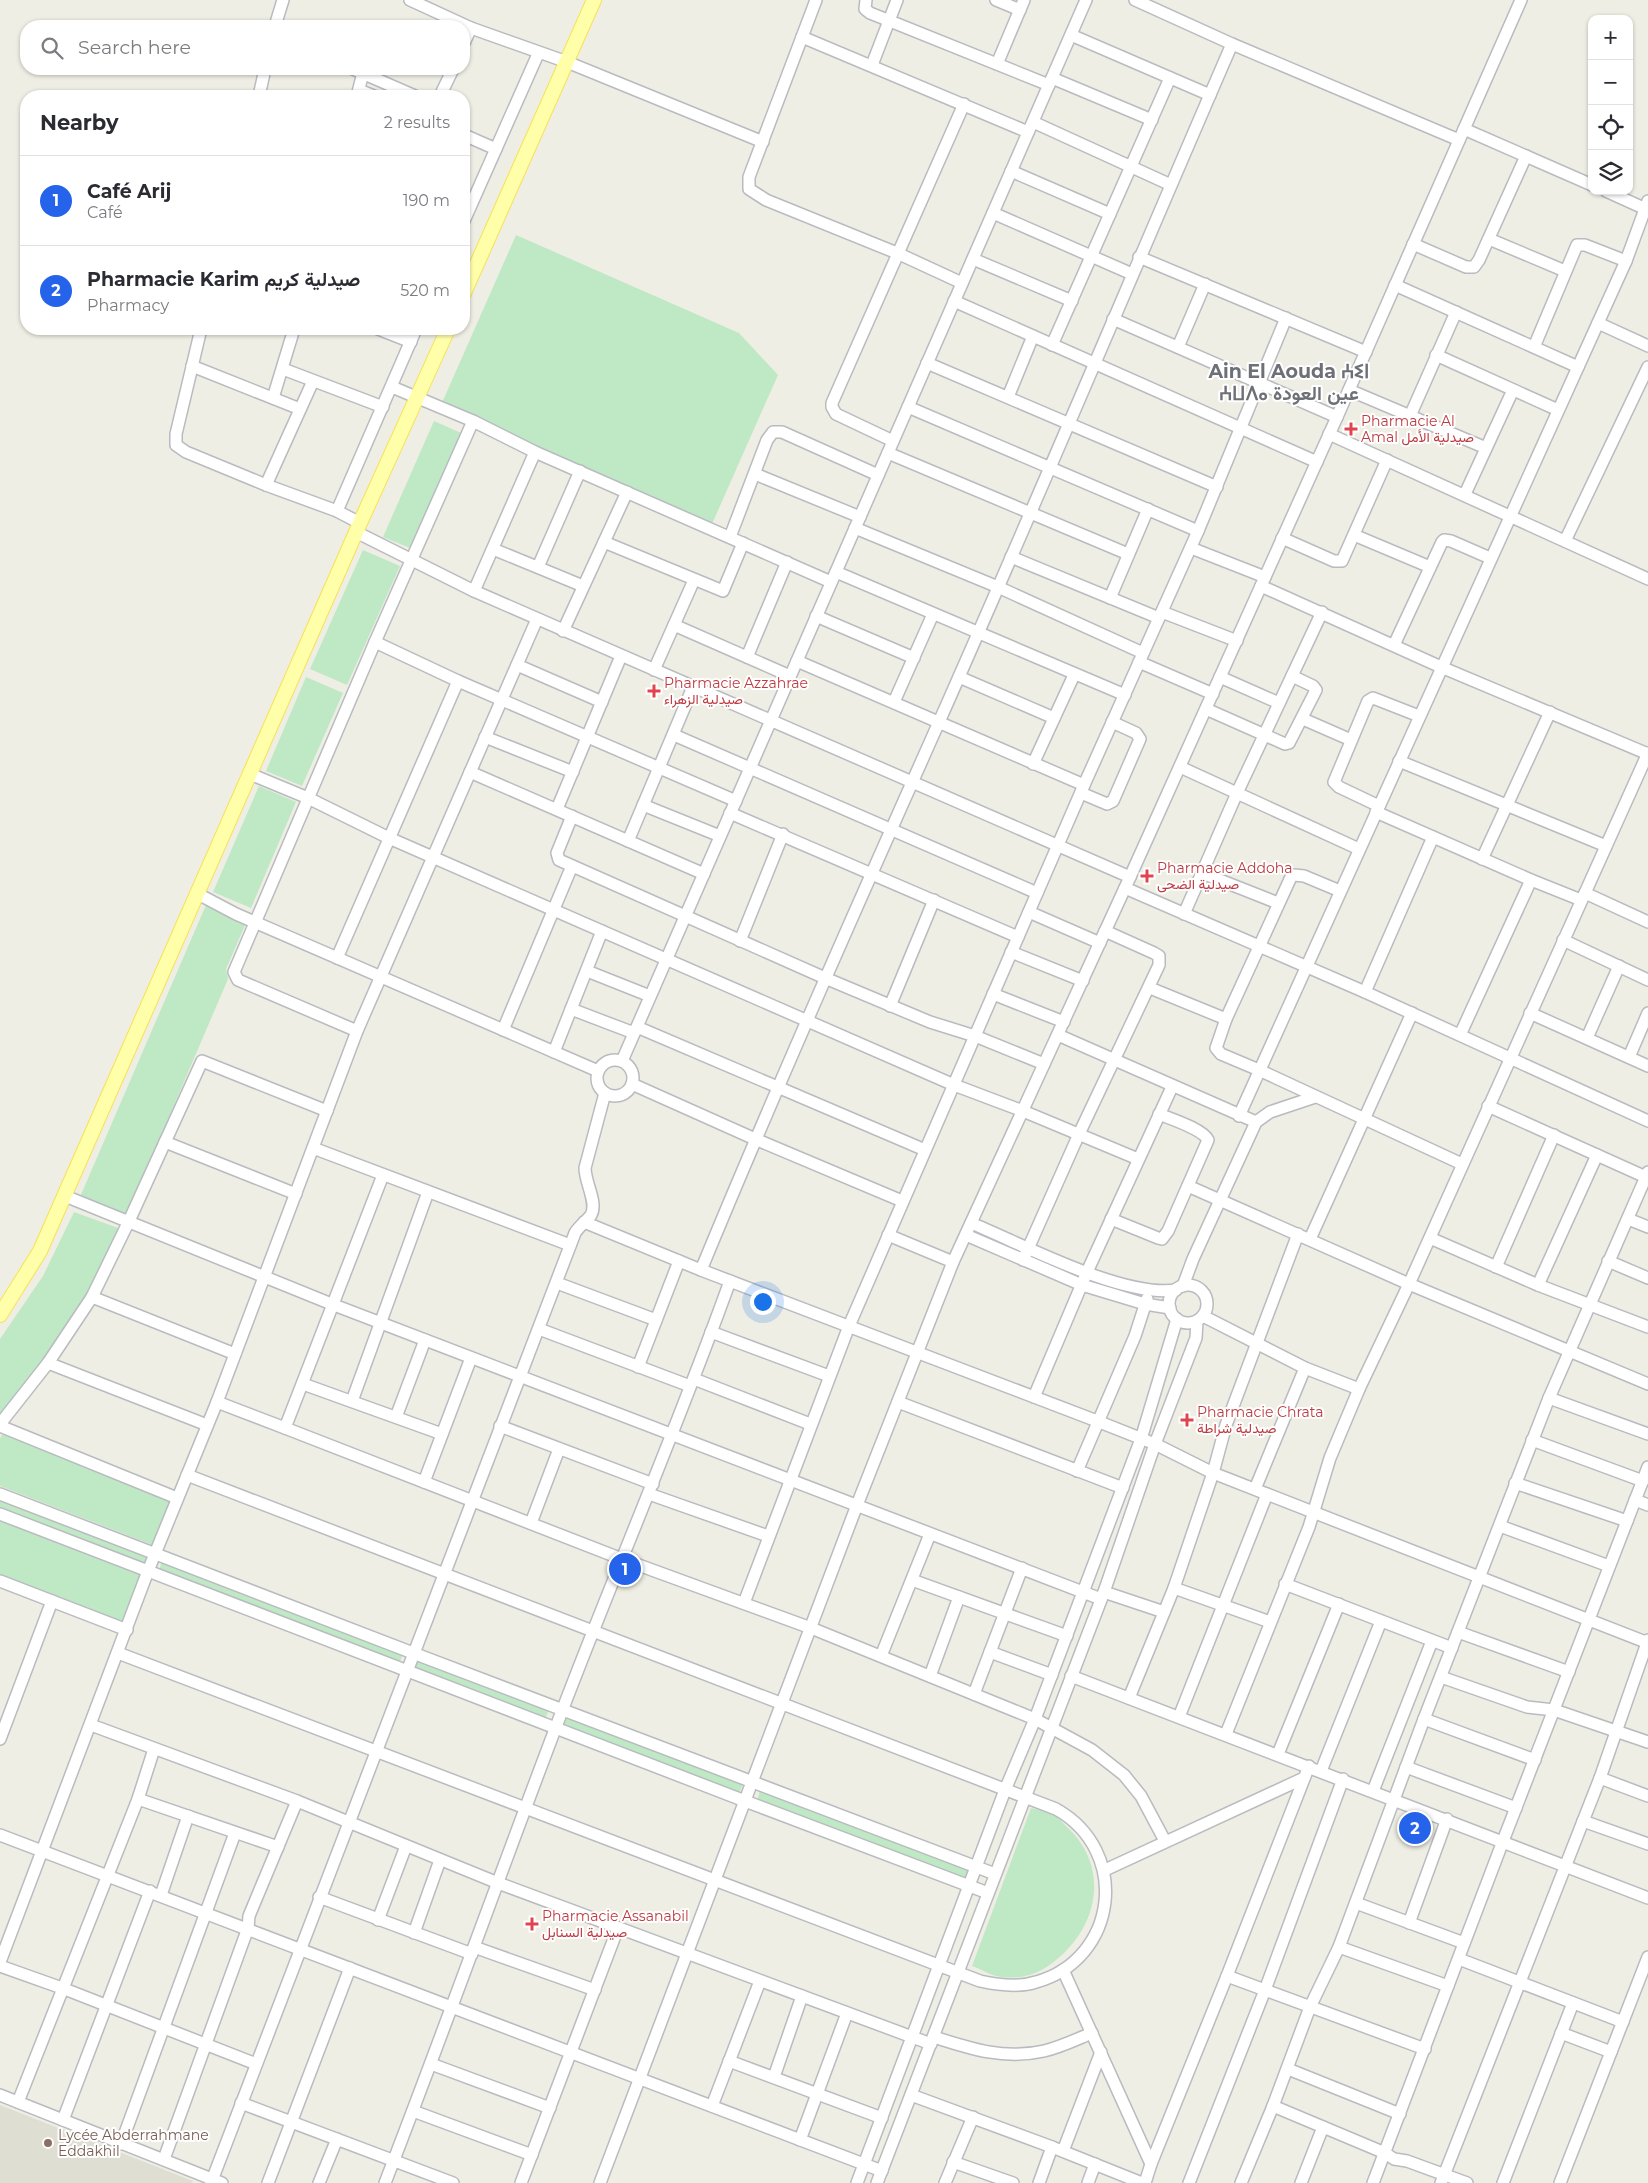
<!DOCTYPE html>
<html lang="en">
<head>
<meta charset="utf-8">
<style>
	body { margin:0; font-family:Montserrat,Vazirmatn,"Noto Sans Tifinagh",sans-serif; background:#f2f2f3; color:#2b2b33 }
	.controls { position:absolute; right:15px; top:15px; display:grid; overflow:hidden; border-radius:10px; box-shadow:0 1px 4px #0004 }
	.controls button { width:45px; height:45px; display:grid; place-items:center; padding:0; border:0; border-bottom:1px solid #e1e1e2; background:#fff; color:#2b2b33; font:25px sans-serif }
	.you { position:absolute; left:762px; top:1301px; width:18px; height:18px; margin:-12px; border:4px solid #fff; border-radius:50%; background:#1a73e8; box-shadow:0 0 0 8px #1a73e833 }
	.badge { display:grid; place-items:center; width:32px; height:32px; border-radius:50%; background:#2563eb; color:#fff; font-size:16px; font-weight:700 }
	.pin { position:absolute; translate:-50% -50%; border:2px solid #fff; box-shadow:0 1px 5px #0006 }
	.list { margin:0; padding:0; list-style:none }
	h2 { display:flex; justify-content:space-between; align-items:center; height:65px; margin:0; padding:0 20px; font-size:21px }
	h2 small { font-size:16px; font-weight:400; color:#7c7c81 }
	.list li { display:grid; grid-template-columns:32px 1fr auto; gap:15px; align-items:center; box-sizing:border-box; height:90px; padding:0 20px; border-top:1px solid #e1e1e2 }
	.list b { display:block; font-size:19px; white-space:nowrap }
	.list p { margin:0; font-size:16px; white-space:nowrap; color:#7c7c81 }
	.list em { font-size:16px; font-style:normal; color:#7c7c81 }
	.icon { flex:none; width:28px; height:28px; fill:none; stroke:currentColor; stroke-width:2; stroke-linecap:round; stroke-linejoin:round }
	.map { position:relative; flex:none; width:1648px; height:2183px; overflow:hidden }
	.search { position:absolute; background:#fff; box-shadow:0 1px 4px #0004; left:20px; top:20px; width:450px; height:55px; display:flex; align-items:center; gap:12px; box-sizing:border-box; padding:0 18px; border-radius:20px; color:#7c7c81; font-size:19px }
	.panel { position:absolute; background:#fff; box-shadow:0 1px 4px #0004; left:20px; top:90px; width:450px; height:245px; border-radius:20px }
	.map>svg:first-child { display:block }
	.education { fill:#dfded2 }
	.green { fill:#bfe8c5 }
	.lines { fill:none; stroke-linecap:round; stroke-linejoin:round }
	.minor-casing { stroke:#b9bbc0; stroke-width:14 }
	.major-casing { stroke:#f7e255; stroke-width:16 }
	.minor { stroke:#fff; stroke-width:11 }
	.major { stroke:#fffea9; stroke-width:14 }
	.health-dot { fill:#e0444e; stroke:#fff; stroke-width:2 }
	.education-dot { fill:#8d6e63; stroke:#fff; stroke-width:2 }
	.labels { text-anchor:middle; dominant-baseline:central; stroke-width:4; stroke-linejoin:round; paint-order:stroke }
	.health-label { font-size:14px; fill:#be3a42; stroke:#fff; text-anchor:start }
	.education-label { font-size:14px; fill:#785e54; stroke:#fff; text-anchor:start }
	.district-label { font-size:19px; font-weight:bold; fill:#6d7077; stroke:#fff }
</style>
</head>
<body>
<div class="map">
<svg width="1648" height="2183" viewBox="0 0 1648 2183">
	<rect width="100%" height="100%" fill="#efeee4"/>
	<path class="education" d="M0,2105L193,2181L192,2183H0Z"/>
	<g class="green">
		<path d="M516,235L739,333L778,375L712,524L441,405Z"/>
		<path d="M434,421L461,433L410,548L383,537Z"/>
		<path d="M363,550L400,566L347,685L310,669Z"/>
		<path d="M306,677L343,693L302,786L266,771Z"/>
		<path d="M259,786L296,802L251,908L213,892Z"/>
		<path d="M206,905L246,923L226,969L228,979L126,1217L80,1197Z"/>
		<path d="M74,1212L121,1229L92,1288L44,1362L0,1415V1339L43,1276Z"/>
		<path d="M3,1434L171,1499L153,1545L0,1486V1438Z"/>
		<path d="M0,1500L149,1556L145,1566L0,1511Z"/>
		<path d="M0,1520L141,1573L121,1624L0,1577Z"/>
		<path d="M162,1561L403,1654L399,1664L159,1570Z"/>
		<path d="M418,1661L549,1710L545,1719L414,1670Z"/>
		<path d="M565,1715L743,1784L739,1794L560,1726Z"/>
		<path d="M760,1790L976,1871L973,1882L757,1801Z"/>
		<path d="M1031,1808C1038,1810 1047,1810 1053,1814C1058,1817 1063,1823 1067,1827C1106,1863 1101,1916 1065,1952C1045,1971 1029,1980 1001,1977C991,1976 981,1969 972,1966Z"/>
	</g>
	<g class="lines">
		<defs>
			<g id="minor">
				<path d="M410,0L471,28L567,62L763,142"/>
				<path d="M816,0L749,177V189L766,200L897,253L962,283"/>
				<path d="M866,0L865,9L870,13L1049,85"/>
				<path d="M996,0L1020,10"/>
				<path d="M1135,0L1232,44L1459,140"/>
				<path d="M275,26L283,0"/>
				<path d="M1071,35L1210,95"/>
				<path d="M802,37L1028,132"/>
				<path d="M464,43L471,28"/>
				<path d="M997,64L1024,0"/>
				<path d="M872,65L897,0"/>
				<path d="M353,69L415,96"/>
				<path d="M1052,78L1152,120"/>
				<path d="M359,90L374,96"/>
				<path d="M259,96L265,69"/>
				<path d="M357,96L363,73"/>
				<path d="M440,96L453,69"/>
				<path d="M1033,122L1171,185"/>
				<path d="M1464,129L1592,185"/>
				<path d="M464,135L496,149"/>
				<path d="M1011,171L1110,214"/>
				<path d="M1606,191L1648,210"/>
				<path d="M993,213L1132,274"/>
				<path d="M464,221L538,54"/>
				<path d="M1489,239L1565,271"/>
				<path d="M1413,244L1466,267H1474L1479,260L1526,156"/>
				<path d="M1139,257L1366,352"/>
				<path d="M973,259L1072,301"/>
				<path d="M1395,285L1578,367"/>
				<path d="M954,301L1317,462"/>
				<path d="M1113,319L1337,417"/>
				<path d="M1598,323L1648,346"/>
				<path d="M201,329L176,434V445L186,452L266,485L337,511L360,523"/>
				<path d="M378,329L411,342"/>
				<path d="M1052,345L1170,78"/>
				<path d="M1178,347L1205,284"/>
				<path d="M1534,347L1577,245H1585L1626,261"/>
				<path d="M1436,355L1558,410"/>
				<path d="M927,363L1217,487"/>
				<path d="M192,366L300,409"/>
				<path d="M283,369L383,407"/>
				<path d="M392,387L473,421L535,452L831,582"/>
				<path d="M1349,390L1486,448"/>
				<path d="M1008,397L1033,336"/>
				<path d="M273,398L294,329"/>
				<path d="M908,407L1198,531"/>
				<path d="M1410,416L1456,312"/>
				<path d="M1329,434L1648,579"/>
				<path d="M893,441L836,414L832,407V403L964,104"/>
				<path d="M888,453L1128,554"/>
				<path d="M755,474L860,517"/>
				<path d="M266,485L313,381"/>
				<path d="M1465,494L1513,390"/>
				<path d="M337,511L416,329"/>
				<path d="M855,528L998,587L1143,653"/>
				<path d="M356,532L474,591L1130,877"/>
				<path d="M1354,535L1430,567"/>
				<path d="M730,537L767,440L773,432H782L878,475"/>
				<path d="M1282,538L1334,561H1342L1387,460"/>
				<path d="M1565,541L1648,367"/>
				<path d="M604,542L723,591L743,543"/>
				<path d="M1191,548L1265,577"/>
				<path d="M493,549L583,586"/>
				<path d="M1011,557L1159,618"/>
				<path d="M538,567L580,471"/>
				<path d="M836,572L1125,695"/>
				<path d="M1261,586L1441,667L1648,754"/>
				<path d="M474,591L535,452"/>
				<path d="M1110,598L1148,509"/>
				<path d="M1162,612L1237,641"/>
				<path d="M816,616L914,658"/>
				<path d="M674,625L790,676"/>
				<path d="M563,631L627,492"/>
				<path d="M375,642L458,681L736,801"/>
				<path d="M1394,645L1442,542L1444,540L1451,541L1490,558"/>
				<path d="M747,657L787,562"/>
				<path d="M797,661L1084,785"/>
				<path d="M1139,662L1213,694"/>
				<path d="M517,665L602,702"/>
				<path d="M654,670L694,580"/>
				<path d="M959,677L1054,718"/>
				<path d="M1220,677L1279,703"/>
				<path d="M894,702L933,614"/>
				<path d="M1206,709L1285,744L1289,743L1316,690L1313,686L1292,676"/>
				<path d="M1303,719L1351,740"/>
				<path d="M674,735L1037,893"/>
				<path d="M485,737L573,772"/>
				<path d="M1399,761L1606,846"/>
				<path d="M1033,764L1074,675"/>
				<path d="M1180,767L1359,849"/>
				<path d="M470,772L704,874"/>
				<path d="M250,774L308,798L389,838L954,1085L1023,1111L1138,1159"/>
				<path d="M1081,793L1107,804L1113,801L1140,739L1136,733L1112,722"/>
				<path d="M643,805L720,836"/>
				<path d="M1379,806L1339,787L1334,782L1368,701L1373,698L1419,716"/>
				<path d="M557,809L621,656"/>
				<path d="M1376,812L1531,880L1581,900"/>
				<path d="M730,813L1018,937"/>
				<path d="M572,816L557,853L559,860L825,978L930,1022L975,1036L1044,1064"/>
				<path d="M628,841L693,687"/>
				<path d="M1482,859L1550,712"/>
				<path d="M1202,873L1278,903"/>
				<path d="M1125,888L1365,992L1648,1121"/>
				<path d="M1340,891L1304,876L1294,875L1291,877L1226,1019L1216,1048L1221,1054L1259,1070L1462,1164"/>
				<path d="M1585,893L1648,922"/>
				<path d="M198,894L236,914L598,1071"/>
				<path d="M1029,912L1100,943"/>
				<path d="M1184,914L1237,793L1322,612"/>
				<path d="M1563,940L1648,980"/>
				<path d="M740,941L783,834"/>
				<path d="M1011,952L1083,981"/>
				<path d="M337,958L458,681"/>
				<path d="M587,971L650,996"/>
				<path d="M1150,988L1226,1019"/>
				<path d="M1365,992L1433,837"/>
				<path d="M993,994L1064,1022"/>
				<path d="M890,1006L934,900"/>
				<path d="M571,1009L634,1033"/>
				<path d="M1530,1013L1648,1066"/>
				<path d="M637,1027L925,1150"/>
				<path d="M503,1030L572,866"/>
				<path d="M357,1031L238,980L234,972L375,642L473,421"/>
				<path d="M1058,1035L1256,1122"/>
				<path d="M1460,1035L1531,880"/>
				<path d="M1587,1038L1619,966"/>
				<path d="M554,1052L602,931"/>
				<path d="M1629,1057L1648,1013"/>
				<circle cx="615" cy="1078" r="18"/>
				<path d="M622,1061L1086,0"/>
				<path d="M632,1084L755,1139L902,1201"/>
				<path d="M1488,1106L1648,1178"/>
				<path d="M1239,1116L1626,261L1648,201"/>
				<path d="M165,1142L296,1194"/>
				<path d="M313,1148L570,1245"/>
				<path d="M383,1175L285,1428L622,1559L811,1628L1035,1719L1092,1750L1124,1775L1141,1796L1165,1841"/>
				<path d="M1188,1186L1409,1284L1648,1384"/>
				<path d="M65,1196L334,1305L1101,1599"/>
				<path d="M1111,1219L1158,1238L1162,1239L1168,1231L1208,1140C1203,1129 1171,1119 1159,1114"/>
				<path d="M1628,1219L1648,1227"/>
				<path d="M584,1222L701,1270L1097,1421L1155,1444L1213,1473L1648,1643"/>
				<path d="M971,1223C1022,1244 1123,1298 1176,1290"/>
				<path d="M888,1235L953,1262"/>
				<path d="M966,1235L1082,1285L1145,1304L1170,1308"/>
				<path d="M1430,1238L1538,1285L1648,1327"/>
				<path d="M1310,1239L1412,1013"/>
				<path d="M1023,1260L1079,1134L1159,965V956L1154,953L1105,931"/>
				<path d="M1608,1261L1648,1278"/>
				<path d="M1496,1267L1554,1135"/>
				<path d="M701,1270C777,1086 858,904 939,722C1039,497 1134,270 1232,44"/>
				<path d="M557,1283L656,1320"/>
				<path d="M1538,1285L1597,1155"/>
				<circle cx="1188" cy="1304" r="19"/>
				<path d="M1183,1286L1193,1259L1256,1122L1270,1112L1315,1097"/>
				<path d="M92,1297L235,1354"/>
				<path d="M1203,1316L1305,1368L1359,1389"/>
				<path d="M539,1329L690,1386"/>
				<path d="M711,1332L829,1376"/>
				<path d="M48,1363L207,1425"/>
				<path d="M638,1367L679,1261"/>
				<path d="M694,1379L810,1424"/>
				<path d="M303,1384L442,1434"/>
				<path d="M1034,1397L1087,1272L1172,1087"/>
				<path d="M1549,1398L1648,1434"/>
				<path d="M352,1401L428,1192"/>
				<path d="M217,1402L285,1428"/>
				<path d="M898,1402L1123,1488"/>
				<path d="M396,1417L425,1340"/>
				<path d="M0,1424L48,1363L92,1297L129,1221L202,1061L327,1111"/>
				<path d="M0,1426L177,1498"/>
				<path d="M500,1426L653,1484"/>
				<path d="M1532,1440L1643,1481"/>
				<path d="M1077,1471L1135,1336L1147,1299"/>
				<path d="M424,1482L471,1358"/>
				<path d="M1515,1483L1627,1521"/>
				<path d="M1255,1489L1305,1368"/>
				<path d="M0,1494L413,1653L995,1874"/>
				<path d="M649,1494L768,1536"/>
				<path d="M1635,1500L1648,1505"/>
				<path d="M0,1514L745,1801L988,1893"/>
				<path d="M531,1523L559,1449"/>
				<path d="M1500,1526L1609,1566"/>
				<path d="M912,1580L1067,1636"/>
				<path d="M0,1581L127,1630"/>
				<path d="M1285,1584L1452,1648"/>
				<path d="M1174,1588L1270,1622"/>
				<path d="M1104,1592L1164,1612"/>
				<path d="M744,1603L849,1326L1084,785L1198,531L1286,318"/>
				<path d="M1458,1632L1569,1672"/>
				<path d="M990,1652L1052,1675"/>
				<path d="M118,1653L980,1981C998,1985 1018,1988 1036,1982C1118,1959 1131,1851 1056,1809L187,1475"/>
				<path d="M881,1656L930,1534"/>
				<path d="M930,1676L959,1597"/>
				<path d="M1071,1676L1648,1898"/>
				<path d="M1441,1677L1527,1707L1554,1710L1648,1742"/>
				<path d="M974,1694L1022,1568"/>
				<path d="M1129,1698L1174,1588L1213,1473L1226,1425L1298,1234"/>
				<path d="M1179,1717L1267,1494"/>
				<path d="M1424,1719L1535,1760"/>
				<path d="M91,1725L297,1801L498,1883L931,2044"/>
				<path d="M1226,1734L1309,1527L1330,1458L1359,1389L1409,1284L1648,753"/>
				<path d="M0,1739L52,1601"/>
				<path d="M1278,1754L1339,1604"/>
				<path d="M1406,1767L1516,1808"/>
				<path d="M1321,1771L1381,1621"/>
				<path d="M1600,1778L1648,1796"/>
				<path d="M1373,1791L1432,1641"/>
				<path d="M138,1799L278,1847"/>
				<path d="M1583,1821L1648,1844"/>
				<path d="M0,1835L882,2171"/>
				<path d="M1105,1870L1304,1778"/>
				<path d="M161,1895L188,1816"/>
				<path d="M319,1897L472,1954"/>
				<path d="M1356,1903L1464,1943"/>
				<path d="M378,1920L406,1846"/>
				<path d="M1409,1923L1447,1819"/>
				<path d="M414,1933L440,1860"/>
				<path d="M474,1947L595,1990"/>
				<path d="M1339,1947L1448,1986"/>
				<path d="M1459,1959L1623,2022"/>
				<path d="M0,1962L148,1571L217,1402L357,1031L537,619"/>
				<path d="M0,1966L62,1988L256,2064"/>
				<path d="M1063,1970L1151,2164"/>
				<path d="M1227,1976L1425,2049"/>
				<path d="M1561,2033L1611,2052"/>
				<path d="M934,2037C971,2049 1005,2060 1044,2051C1061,2047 1077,2039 1092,2033"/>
				<path d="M729,2061L882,2118"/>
				<path d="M431,2064L550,2108"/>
				<path d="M1288,2069L1400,2114"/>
				<path d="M774,2077L802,1996"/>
				<path d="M0,2095L222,2183"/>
				<path d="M911,2095L1052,2147L1142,2183"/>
				<path d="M18,2102L138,1799L154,1749"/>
				<path d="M241,2103L453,2183"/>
				<path d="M712,2106L760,1981"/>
				<path d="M1273,2106L1385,2153L1394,2159L1407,2161L1467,2183"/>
				<path d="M413,2111L532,2155"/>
				<path d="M63,2120L150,1891"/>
				<path d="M800,2140L847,2013"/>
				<path d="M121,2144L235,1833"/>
				<path d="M1063,2151L1101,2052"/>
				<path d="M164,2159L248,1928L249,1916L297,1801"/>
				<path d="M953,2162L1013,2183"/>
				<path d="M211,2183L575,1233C579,1226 587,1221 591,1215C598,1203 585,1183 585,1168L605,1093"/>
				<path d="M268,2183L350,1968"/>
				<path d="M319,2183L337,2139"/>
				<path d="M385,2183C446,2026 502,1868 562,1711C617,1567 678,1426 730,1281"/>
				<path d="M521,2183L618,1928"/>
				<path d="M600,2183L857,1505L953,1262L1130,877L1337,417L1521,0"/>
				<path d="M857,2183L1005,1790L1035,1719L1141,1439L1177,1319"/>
				<path d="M877,2183L1104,1592L1155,1444L1196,1338L1197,1321"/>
				<path d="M945,2183L973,2117"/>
				<path d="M1039,2183L1052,2147"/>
				<path d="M1088,2183L1095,2164"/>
				<path d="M1145,2183L1151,2164L1227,1976L1309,1766"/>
				<path d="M1189,2183L1265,1990L1343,1779"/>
				<path d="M1241,2183L1273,2106L1310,2007L1339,1947L1424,1719L1549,1398L1648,1172"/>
				<path d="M1301,2183L1323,2127"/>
				<path d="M1373,2183L1503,1841L1648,1467"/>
				<path d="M1441,2183L1600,1778L1648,1640"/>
				<path d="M1503,2183L1573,2003"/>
				<path d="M1560,2183L1648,1957"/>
			</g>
			<g id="major">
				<path d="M464,293L594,0"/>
				<path d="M0,1315L40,1251L360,523L448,329"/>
			</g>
		</defs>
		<use href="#minor" class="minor-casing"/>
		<use href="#major" class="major-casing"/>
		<use href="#minor" class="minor"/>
		<use href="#major" class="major"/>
	</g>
	<g class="health-dot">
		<path d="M1348.5 421.5h5v5h5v5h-5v5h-5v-5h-5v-5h5z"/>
		<path d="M651.5 683.5h5v5h5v5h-5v5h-5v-5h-5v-5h5z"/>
		<path d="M1144.5 868.5h5v5h5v5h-5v5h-5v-5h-5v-5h5z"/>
		<path d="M1184.5 1412.5h5v5h5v5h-5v5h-5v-5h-5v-5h5z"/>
		<path d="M529.5 1916.5h5v5h5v5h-5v5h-5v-5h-5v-5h5z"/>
	</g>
	<circle class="education-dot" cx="48" cy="2143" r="5"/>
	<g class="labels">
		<g class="health-label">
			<text x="1361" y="421">Pharmacie Al<tspan x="1361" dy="16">Amal صيدلية الأمل</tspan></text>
			<text x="664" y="683">Pharmacie Azzahrae<tspan x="664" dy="16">صيدلية الزهراء</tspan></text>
			<text x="1157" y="868">Pharmacie Addoha<tspan x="1157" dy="16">صيدلية الضحى</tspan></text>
			<text x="1197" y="1412">Pharmacie Chrata<tspan x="1197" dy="16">صيدلية شراطة</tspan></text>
			<text x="542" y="1916">Pharmacie Assanabil<tspan x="542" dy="16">صيدلية السنابل</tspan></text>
		</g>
		<g class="education-label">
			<text x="58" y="2135">Lycée Abderrahmane<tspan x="58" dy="16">Eddakhil</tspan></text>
		</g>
		<g class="district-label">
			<text x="1289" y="371">Ain El Aouda ⵄⵉⵏ<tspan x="1289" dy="22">ⵄⵡⴷⴰ عين العودة</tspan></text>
		</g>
	</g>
</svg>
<div class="controls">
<button>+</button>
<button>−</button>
<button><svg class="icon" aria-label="locate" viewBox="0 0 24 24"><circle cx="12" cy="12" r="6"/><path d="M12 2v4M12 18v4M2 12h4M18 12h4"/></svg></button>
<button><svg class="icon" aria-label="layers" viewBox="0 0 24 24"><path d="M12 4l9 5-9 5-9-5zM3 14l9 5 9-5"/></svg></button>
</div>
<div class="you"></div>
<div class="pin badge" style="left:625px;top:1569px">1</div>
<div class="pin badge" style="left:1415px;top:1828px">2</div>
<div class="search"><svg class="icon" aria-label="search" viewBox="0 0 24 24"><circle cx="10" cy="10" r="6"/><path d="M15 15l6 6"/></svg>Search here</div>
<section class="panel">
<h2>Nearby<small>2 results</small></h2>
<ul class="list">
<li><span class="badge">1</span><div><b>Café Arij</b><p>Café</p></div><em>190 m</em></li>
<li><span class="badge">2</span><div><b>Pharmacie Karim صيدلية كريم</b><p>Pharmacy</p></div><em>520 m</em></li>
</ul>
</section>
</div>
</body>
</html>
